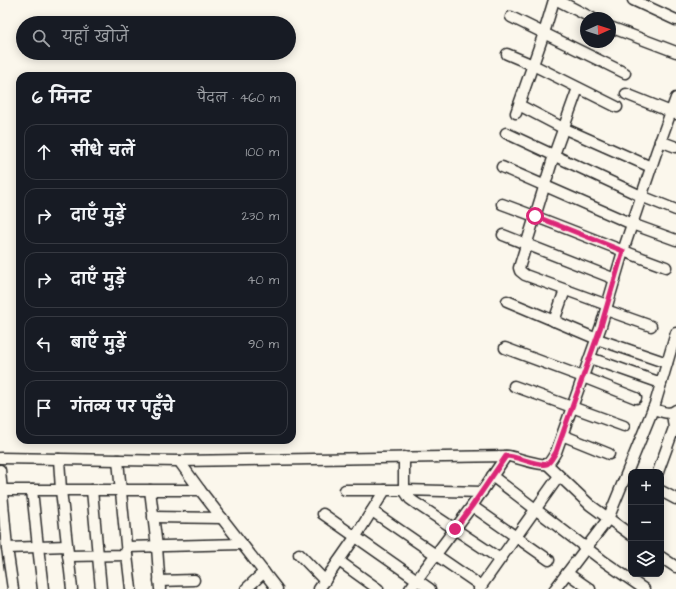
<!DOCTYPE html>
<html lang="hi">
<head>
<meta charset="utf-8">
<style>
	body { margin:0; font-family:"Architects Daughter","Playpen Sans Deva",sans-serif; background:#242831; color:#f1f3f6 }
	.controls { position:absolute; right:12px; bottom:12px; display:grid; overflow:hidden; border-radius:8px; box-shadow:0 2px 10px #0003 }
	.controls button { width:36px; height:36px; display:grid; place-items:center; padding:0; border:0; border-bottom:1px solid #363941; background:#171b24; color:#f1f3f6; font:20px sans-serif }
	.compass { position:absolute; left:580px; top:12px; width:36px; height:36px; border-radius:50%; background:#171b24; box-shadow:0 2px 10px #0003; rotate:87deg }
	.stop { position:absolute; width:12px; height:12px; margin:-9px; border:3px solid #db2777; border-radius:50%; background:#fff }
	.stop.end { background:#db2777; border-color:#fff; box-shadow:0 1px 4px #0008 }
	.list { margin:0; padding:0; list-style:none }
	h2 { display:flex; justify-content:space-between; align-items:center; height:52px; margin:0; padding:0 16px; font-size:17px }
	h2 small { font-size:13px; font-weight:400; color:#9ea1a6 }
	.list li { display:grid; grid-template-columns:26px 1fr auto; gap:12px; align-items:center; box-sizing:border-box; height:56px; margin:0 8px 8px; padding:0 8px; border:1px solid #363941; border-radius:12px }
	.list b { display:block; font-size:15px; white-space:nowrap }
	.list em { font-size:13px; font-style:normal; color:#9ea1a6 }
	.icon { flex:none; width:22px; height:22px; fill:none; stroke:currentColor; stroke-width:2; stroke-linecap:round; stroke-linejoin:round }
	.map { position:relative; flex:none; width:676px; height:589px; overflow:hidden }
	.search { position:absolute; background:#171b24; box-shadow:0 2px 10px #0003; left:16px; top:16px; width:280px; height:44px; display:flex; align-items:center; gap:10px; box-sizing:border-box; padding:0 14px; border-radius:22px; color:#9ea1a6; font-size:15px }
	.panel { position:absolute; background:#171b24; box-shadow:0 2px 10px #0003; left:16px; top:72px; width:280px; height:372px; border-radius:12px }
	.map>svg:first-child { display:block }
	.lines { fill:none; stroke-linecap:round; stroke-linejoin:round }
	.minor-casing { stroke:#2b2b2b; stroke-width:13 }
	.minor { stroke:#fbf7ec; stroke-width:10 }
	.route { stroke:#db2777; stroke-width:5 }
</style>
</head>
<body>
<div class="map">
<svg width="676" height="589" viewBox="0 0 676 589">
	<rect width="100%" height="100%" fill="#fbf7ec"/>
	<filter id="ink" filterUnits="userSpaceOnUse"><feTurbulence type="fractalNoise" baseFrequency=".025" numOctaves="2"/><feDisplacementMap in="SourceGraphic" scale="8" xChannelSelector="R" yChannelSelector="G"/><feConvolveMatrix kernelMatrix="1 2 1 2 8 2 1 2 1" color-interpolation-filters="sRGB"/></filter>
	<g filter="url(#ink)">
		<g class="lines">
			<defs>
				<g id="minor">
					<path d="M557,0L592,18"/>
					<path d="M633,0L676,20"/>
					<path d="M511,17L625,73"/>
					<path d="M610,27L676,52"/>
					<path d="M507,54L533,65L617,107"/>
					<path d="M578,88L555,152L519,268L520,271L525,275L607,305"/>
					<path d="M626,94L676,114"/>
					<path d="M519,105L563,128L651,167"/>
					<path d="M516,113L544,33L554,0"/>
					<path d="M506,133L641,196L676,210"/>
					<path d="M660,141L676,147"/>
					<path d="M502,167L632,224L676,240"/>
					<path d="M502,204C557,224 611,247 666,267"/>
					<path d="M503,235L615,279"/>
					<path d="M507,301L597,339L667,363"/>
					<path d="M606,310L651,326"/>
					<path d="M554,321L565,290"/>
					<path d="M505,348L583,377L636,398"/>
					<path d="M590,358L661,383"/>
					<path d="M514,386L624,426"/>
					<path d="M653,409C661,411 669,416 676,410"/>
					<path d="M562,435L609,454"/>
					<path d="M0,458L179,461L509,456C517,458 541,466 547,464C551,462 554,455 556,452L601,326L624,248L656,153L676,98"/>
					<path d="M59,459L61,490L72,589"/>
					<path d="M179,461L200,490L277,589"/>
					<path d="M547,464L590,505L631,535"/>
					<path d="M0,470L7,548L13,589"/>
					<path d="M658,472L674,428L672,413"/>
					<path d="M492,476L602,560L644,589"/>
					<path d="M2,490H200"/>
					<path d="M32,490L38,547L43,589"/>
					<path d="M92,490L101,589"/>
					<path d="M150,490L157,547L160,589"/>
					<path d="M345,490H385"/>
					<path d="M661,491L676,499"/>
					<path d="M482,492L404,490L410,499L417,504L500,559"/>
					<path d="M472,506L549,560"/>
					<path d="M372,511L481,586"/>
					<path d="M323,514L430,589"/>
					<path d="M153,517L222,518"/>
					<path d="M127,547L242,544"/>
					<path d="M7,548L67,546"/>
					<path d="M299,554L325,581"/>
					<path d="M127,555L131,589"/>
					<path d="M68,556L127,555L118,460"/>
					<path d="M661,557L676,567"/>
					<path d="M339,561L378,589"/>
					<path d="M567,573L590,589"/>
					<path d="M159,581L194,580"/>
					<path d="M246,589L264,572"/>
					<path d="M319,589L356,536L385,490H404V457"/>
					<path d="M410,589L472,506L506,456"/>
					<path d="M479,589L559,476"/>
					<path d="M555,589L608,519L655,404L676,333"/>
				</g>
			</defs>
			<use href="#minor" class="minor-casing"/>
			<use href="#minor" class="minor"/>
		</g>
	</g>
	<g class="lines" filter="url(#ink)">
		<path class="route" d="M455,529L472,506L506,456C517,456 539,467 547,464C551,462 554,455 556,452L601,326L623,251L535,216"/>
	</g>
</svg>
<div class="controls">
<button>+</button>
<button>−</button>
<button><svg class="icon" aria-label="layers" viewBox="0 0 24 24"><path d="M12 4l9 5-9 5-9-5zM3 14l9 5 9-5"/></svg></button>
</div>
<svg class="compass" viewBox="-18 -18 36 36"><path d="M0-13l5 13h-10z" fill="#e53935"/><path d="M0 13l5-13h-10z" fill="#9ea1a6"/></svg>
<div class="stop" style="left:535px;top:216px"></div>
<div class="stop end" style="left:455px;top:529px"></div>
<div class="search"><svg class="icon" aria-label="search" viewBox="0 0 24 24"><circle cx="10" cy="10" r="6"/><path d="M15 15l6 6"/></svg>यहाँ खोजें</div>
<section class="panel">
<h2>6 मिनट<small>पैदल · 460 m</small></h2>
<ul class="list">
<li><svg class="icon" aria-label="ahead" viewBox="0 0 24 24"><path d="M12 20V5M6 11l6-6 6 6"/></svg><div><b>सीधे चलें</b></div><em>100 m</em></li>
<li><svg class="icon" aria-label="right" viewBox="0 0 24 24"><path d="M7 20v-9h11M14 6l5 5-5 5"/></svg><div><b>दाएँ मुड़ें</b></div><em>230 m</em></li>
<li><svg class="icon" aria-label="right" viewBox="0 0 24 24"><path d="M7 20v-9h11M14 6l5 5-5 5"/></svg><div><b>दाएँ मुड़ें</b></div><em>40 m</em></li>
<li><svg class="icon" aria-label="left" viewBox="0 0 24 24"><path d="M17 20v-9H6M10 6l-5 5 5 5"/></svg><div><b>बाएँ मुड़ें</b></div><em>90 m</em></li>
<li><svg class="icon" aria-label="arrive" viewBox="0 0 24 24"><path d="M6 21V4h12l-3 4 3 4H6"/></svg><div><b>गंतव्य पर पहुँचे</b></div></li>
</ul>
</section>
</div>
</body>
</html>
